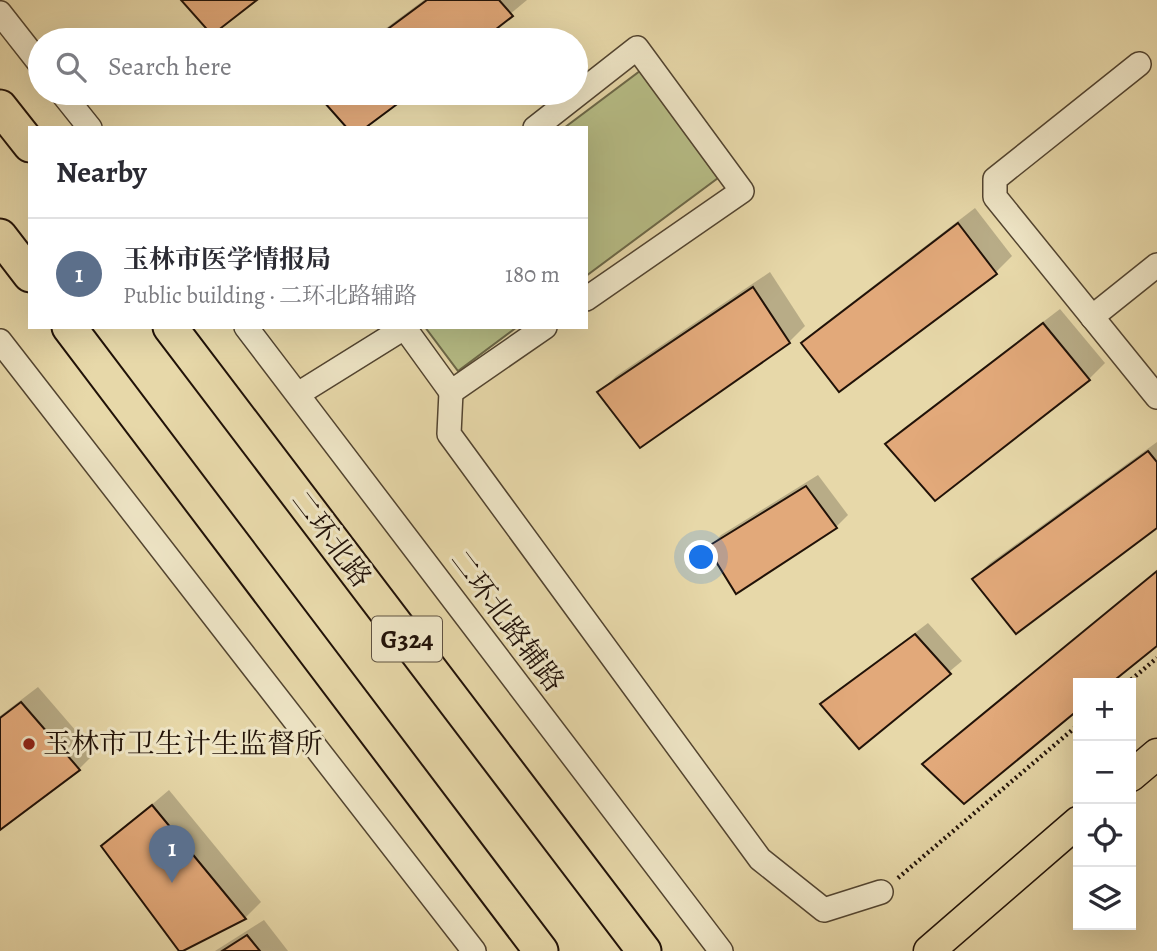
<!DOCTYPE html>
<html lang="en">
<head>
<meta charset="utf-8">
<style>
	body { margin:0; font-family:Alegreya,"Noto Serif SC",serif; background:#f7f7f7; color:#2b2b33 }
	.controls { position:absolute; right:21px; bottom:21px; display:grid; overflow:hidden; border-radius:0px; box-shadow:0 7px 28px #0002 }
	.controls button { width:63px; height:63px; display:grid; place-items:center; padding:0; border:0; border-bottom:2px solid #e1e1e2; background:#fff; color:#2b2b33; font:35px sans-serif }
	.you { position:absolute; left:702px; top:558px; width:24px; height:24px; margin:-18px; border:5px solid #fff; border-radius:50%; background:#1a73e8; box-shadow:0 0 0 10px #1a73e833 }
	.badge { display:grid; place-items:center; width:46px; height:46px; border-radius:50%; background:#0b8043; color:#fff; font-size:23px; font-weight:700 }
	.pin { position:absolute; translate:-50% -58px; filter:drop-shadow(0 2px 4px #0008) }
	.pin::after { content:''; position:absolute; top:37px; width:24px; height:21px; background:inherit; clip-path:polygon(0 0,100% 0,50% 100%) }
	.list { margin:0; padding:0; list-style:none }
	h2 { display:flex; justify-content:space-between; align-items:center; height:91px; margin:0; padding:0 28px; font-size:30px }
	h2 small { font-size:23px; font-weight:400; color:#7c7c81 }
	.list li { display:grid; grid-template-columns:46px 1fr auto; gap:21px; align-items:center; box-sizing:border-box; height:112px; padding:0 28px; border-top:2px solid #e1e1e2 }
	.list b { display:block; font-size:26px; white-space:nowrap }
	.list p { margin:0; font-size:23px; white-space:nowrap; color:#7c7c81 }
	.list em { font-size:23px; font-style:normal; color:#7c7c81 }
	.icon { flex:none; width:38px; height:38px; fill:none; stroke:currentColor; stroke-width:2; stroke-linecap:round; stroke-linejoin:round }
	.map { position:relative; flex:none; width:1157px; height:951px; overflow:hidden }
	.search { position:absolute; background:#fff; box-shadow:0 7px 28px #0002; left:28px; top:28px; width:560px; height:77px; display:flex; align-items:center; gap:18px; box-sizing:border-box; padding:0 24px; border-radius:38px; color:#7c7c81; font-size:26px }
	.panel { position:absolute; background:#fff; box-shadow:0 7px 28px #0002; left:28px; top:126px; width:560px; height:203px; border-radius:0px }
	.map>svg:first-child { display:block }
	.green { fill:#b7be87; stroke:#6c6848; stroke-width:2 }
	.shadow { fill:#0003 }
	.building { fill:#e2a97a; stroke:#211208; stroke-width:2 }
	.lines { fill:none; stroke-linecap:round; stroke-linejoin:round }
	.minor-casing { stroke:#524430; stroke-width:26 }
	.major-casing { stroke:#211208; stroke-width:33 }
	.highway-casing { stroke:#211208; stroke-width:37 }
	.path { stroke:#211208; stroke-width:4.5; stroke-dasharray:2 3.5; stroke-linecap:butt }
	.minor { stroke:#efe6c7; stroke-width:23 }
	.major { stroke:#e7d8a9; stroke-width:30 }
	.highway { stroke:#e7d8a9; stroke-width:33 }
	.poi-dot { fill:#8f2418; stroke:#efe6c7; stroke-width:2.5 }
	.labels { text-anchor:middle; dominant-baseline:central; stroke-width:6; stroke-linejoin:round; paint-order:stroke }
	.shield { fill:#efe6c7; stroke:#5f5241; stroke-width:2 }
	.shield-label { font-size:26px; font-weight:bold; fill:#211208 }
	.street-label { font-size:28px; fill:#211208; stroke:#efe6c7 }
	.poi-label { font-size:28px; fill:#211208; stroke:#efe6c7; text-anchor:start }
</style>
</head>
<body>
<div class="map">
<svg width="1157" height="951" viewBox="0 0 1157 951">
	<rect width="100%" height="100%" fill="#e7d8a9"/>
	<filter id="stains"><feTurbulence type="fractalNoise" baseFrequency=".00286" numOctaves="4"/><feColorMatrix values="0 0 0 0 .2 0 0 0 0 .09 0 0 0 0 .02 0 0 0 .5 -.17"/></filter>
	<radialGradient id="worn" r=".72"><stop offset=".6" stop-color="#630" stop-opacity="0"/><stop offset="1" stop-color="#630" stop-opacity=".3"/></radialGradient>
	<g class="green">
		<path d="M640,71L718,178L586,276V128H564Z"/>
		<path d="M425,327H517L458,371Z"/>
	</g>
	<g class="shadow">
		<path d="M424,0H527L479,40H370Z"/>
		<path d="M975,208L1012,256L995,273L804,343L820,327Z"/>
		<path d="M770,272L805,326L789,342L640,445L600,392L616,376Z"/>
		<path d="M1060,309L1105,363L1089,379L888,444L904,428Z"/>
		<path d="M1157,442V526L974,579L990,563Z"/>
		<path d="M818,475L848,515L836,527L737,591L709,548L721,535Z"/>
		<path d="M1157,571V643L1108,683H1078V708L964,802L924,764Z"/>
		<path d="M928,623L962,661L859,747L822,704Z"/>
		<path d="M38,687L95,753L79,769L0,828V716Z"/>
		<path d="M169,790L261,902L245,918L181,950L103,846Z"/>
		<path d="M264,920L288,951H215Z"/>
	</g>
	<g class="building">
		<path d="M181,0H257L212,35Z"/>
		<path d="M427,0H499L513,16L482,40H373Z"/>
		<path d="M316,93H412L365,128H347Z"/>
		<path d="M958,223L997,274L839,392L801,343Z"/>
		<path d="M753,287L790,343L640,448L597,392Z"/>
		<path d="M1043,323L1090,380L935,501L885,444Z"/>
		<path d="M1148,451L1157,462V528L1016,634L972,579Z"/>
		<path d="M806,486L837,528L736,594L707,547Z"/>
		<path d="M1157,571V646L1111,683H1078V710L964,804L922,764Z"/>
		<path d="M915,634L951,674L859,749L820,704Z"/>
		<path d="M21,702L80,770L0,830V718Z"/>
		<path d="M152,805L246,919L183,951H179L101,846Z"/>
		<path d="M247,935L260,951H222Z"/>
	</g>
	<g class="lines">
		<defs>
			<g id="minor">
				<path d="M0,13L40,64"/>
				<path d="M1139,64L995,179V197L1157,397"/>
				<path d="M62,93L90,128"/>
				<path d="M535,128L637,48L742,191L586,299"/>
				<path d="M1092,317L1157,265"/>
				<path d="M246,327L721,951"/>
				<path d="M404,327L451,392L545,327"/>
				<path d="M0,341L474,951"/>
				<path d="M451,392L449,434L760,859L824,910L881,892"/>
				<path d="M298,394L404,328"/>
			</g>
			<g id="major">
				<path d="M1131,776L1157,754"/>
				<path d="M929,951L1078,822"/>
			</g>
			<g id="highway">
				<path d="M0,107L30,145"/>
				<path d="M0,236L30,275"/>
				<path d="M69,327L541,951"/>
				<path d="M170,327L644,951"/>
			</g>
		</defs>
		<use href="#minor" class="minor-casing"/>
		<use href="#major" class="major-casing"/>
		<use href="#highway" class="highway-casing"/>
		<g class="path">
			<path d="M1127,683L1157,658"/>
			<path d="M898,878L1078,725"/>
		</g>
		<use href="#minor" class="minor"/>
		<use href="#major" class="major"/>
		<use href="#highway" class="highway"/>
	</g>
	<circle class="poi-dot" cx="29" cy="744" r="7"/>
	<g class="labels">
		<rect class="shield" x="372" y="616.5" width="70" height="45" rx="5"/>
		<g class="shield-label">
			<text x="407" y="639">G324</text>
		</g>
		<g class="street-label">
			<text transform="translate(331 539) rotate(53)">二环北路</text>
			<text transform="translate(507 621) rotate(53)">二环北路辅路</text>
		</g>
		<g class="poi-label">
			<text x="43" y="744">玉林市卫生计生监督所</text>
		</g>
	</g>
	<rect width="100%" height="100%" filter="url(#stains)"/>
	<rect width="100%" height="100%" fill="url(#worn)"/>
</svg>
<div class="controls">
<button>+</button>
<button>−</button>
<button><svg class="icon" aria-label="locate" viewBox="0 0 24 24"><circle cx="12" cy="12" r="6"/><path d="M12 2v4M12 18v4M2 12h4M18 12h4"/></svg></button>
<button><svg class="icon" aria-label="layers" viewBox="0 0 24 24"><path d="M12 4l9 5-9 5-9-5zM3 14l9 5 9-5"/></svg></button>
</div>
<div class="you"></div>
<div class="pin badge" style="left:172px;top:883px;background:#5c6f8a">1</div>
<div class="search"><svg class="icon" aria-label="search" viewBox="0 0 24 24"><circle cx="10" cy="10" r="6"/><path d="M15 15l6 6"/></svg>Search here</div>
<section class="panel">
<h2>Nearby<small></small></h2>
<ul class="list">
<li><span class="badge" style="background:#5c6f8a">1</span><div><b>玉林市医学情报局</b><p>Public building · 二环北路辅路</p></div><em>180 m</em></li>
</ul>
</section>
</div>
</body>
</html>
